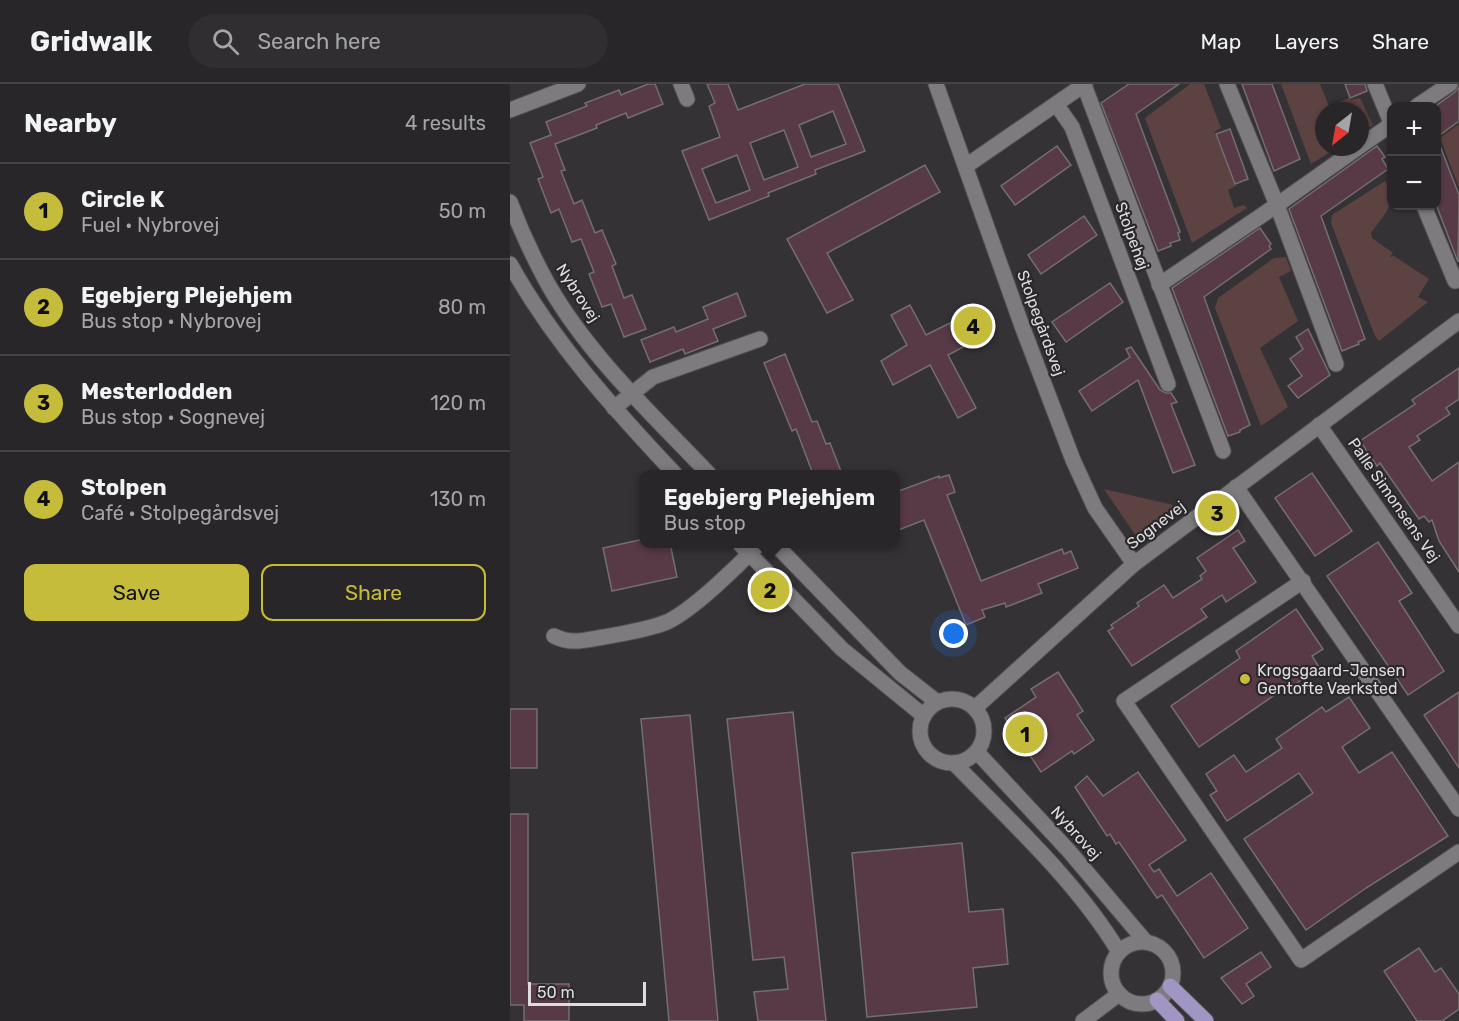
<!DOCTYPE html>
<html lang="en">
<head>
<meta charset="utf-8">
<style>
	body { margin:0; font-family:Rubik,sans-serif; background:#302e30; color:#f1f3f6 }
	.controls { position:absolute; right:18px; top:18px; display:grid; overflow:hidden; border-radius:12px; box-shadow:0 2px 4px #0004 }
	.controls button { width:54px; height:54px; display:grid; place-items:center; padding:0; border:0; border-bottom:2px solid #444345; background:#282628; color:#f1f3f6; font:30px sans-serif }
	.compass { position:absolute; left:805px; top:18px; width:54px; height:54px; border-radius:50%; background:#282628; box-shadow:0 2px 4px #0004; rotate:211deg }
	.scale { position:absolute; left:18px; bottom:15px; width:118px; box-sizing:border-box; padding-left:6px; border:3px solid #dedcde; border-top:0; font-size:16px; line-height:21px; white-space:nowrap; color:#dedcde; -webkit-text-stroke:4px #2b282b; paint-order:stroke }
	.you { position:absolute; left:444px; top:550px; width:21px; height:21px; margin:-15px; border:4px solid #fff; border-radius:50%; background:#1a73e8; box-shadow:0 0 0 9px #1a73e833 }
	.badge { display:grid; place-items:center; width:39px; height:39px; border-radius:50%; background:#c6bc3c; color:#111; font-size:20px; font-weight:700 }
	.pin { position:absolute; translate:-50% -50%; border:3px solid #fff; box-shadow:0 2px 6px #0006 }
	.popup { position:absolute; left:129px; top:386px; width:261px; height:78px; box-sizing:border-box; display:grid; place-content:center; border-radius:12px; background:#282628; filter:drop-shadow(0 2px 4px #0005); font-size:20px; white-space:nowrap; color:#a5a5a8 }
	.popup b { font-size:22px; color:#f1f3f6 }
	.popup::after { content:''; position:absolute; left:50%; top:100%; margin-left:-12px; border:12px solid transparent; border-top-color:#282628 }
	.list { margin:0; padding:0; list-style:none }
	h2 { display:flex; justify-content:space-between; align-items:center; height:78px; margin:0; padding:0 24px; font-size:26px }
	h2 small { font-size:20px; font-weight:400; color:#a5a5a8 }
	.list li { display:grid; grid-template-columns:39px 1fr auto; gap:18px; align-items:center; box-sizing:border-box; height:96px; padding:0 24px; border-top:2px solid #444345 }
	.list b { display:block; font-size:22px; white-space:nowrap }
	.list p { margin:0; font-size:20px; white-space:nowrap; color:#a5a5a8 }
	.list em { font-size:20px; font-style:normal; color:#a5a5a8 }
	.actions { display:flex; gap:12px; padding:18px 24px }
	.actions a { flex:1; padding:14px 0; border:2px solid #c6bc3c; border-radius:12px; text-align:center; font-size:21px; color:#c6bc3c }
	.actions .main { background:#c6bc3c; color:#111 }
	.icon { flex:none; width:33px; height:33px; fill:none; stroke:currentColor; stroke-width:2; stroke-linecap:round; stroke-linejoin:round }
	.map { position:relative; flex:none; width:949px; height:937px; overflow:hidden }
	header { display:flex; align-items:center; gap:36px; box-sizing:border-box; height:84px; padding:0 30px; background:#282628; border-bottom:2px solid #444345 }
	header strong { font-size:28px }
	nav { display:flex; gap:33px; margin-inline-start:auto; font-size:21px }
	.search { width:420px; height:54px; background:#302e30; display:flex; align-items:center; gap:15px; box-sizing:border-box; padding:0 21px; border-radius:33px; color:#a5a5a8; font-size:22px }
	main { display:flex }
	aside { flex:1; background:#282628 }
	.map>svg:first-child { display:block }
	.green { fill:#5c4342 }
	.building { fill:#583a47; stroke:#736e70; stroke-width:1.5; fill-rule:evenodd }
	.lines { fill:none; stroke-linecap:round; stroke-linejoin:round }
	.street-casing { stroke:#525053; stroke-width:17 }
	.secondary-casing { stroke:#525053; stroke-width:17 }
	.primary-casing { stroke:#525053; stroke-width:17 }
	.street { stroke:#7e7b7f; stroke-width:15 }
	.secondary { stroke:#7e7b7f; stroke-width:15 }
	.primary { stroke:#a195c3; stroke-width:15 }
	.poi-dot { fill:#c6bc3c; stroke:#2b282b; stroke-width:2 }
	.labels { text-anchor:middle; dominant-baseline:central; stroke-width:4.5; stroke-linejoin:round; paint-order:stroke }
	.street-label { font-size:16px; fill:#dedcde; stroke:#2b282b }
	.poi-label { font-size:16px; fill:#dedcde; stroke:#2b282b; text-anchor:start }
</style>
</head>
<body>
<header>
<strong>Gridwalk</strong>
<div class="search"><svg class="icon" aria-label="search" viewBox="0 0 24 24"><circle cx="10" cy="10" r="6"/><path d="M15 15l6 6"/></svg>Search here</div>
<nav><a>Map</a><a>Layers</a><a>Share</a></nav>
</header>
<main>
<aside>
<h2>Nearby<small>4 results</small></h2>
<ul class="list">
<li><span class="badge">1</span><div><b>Circle K</b><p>Fuel · Nybrovej</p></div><em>50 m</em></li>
<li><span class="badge">2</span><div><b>Egebjerg Plejehjem</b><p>Bus stop · Nybrovej</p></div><em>80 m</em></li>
<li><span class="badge">3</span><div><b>Mesterlodden</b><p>Bus stop · Sognevej</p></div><em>120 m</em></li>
<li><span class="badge">4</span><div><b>Stolpen</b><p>Café · Stolpegårdsvej</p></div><em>130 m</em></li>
</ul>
<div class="actions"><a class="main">Save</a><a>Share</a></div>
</aside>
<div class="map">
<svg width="949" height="937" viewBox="0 0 949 937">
	<rect width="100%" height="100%" fill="#353235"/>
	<g class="green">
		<path d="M680,0H694L711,44L704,48L726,102L718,106L724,124L734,121L737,124L682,159L635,34Z"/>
		<path d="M771,0H810L819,22L839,14L840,16L850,14L863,41L850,49V27H814V63H828L801,80Z"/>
		<path d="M949,40V103L930,54Z"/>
		<path d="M875,97C889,120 874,130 861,149L862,154L883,169L880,173L884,172L919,195L908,213L918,218L869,257L865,252L821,139L822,131Z"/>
		<path d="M776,173L781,187L769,193L788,237L750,264L778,323L751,342L705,224L708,214L764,174Z"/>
		<path d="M594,405L672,423L628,455Z"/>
	</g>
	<g class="building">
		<path d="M138,0H145L153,20L118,34L116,29L86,41L87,44L45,60L55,86L51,87L64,120L72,116L85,149L92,146L106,180L102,182L114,214L122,211L136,245L114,253L101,220L92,223L79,190L84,188L71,155L62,158L49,125L41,129L28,95L33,93L20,59L41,51L36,38L77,22L75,19L109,6L111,11Z"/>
		<path d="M197,0H218L228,26L295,0H328L355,67L305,86L306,90L258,109L259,112L199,136L172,67L210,53L199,22L205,19ZM323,27L336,60L301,73L289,41ZM274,46L288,83L254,96L240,59ZM227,71L240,106L206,119L192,85Z"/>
		<path d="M619,0H669L626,30L670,148L668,149L670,156L660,159L661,162L648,167L591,19Z"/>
		<path d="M732,0H762L790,75L764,87Z"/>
		<path d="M835,0H855L857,7L840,14Z"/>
		<path d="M949,3V37L927,53V21L945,8Z"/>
		<path d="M720,45L738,95L725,100L706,50Z"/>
		<path d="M927,54L949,111L948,178L927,123Z"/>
		<path d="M547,62L561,81L505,121L491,102Z"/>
		<path d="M867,62L875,73L872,75L878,85L811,132L855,255L848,258L849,260L832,267L779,125Z"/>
		<path d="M415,81L430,108L317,169L343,216L317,229L277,155Z"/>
		<path d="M574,132L587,151L531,190L518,171Z"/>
		<path d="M750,144L761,160L759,162L761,165L694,213L740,341L730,346V348L718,352L662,204Z"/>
		<path d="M600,199L613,218L556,258L542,238Z"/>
		<path d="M227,209L236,232L203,245L208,257L175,270L173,265L140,278L131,256L164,243L166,248L198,235L193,223Z"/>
		<path d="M400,221L416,251L470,224L483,247L438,271L466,324L448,334L420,281L383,301L371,277L397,261L381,231Z"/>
		<path d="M798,245L820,291L788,314L778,302L792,292L780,275L793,265L786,253Z"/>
		<path d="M621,263L650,306L656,309H661L667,318L661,320L685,381L663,389L628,296L582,327L569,307L620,273L616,265Z"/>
		<path d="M275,270L302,338L307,337L316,360L320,359L332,390H303L286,345L282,347L254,279Z"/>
		<path d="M949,284V315L936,324L940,330L907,352L910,356L899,363L922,397L949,378V488L929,457L922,436L919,438L914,432L909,435L870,379L867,382L850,357L905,320L902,316Z"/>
		<path d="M802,389L842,447L805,472L765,414Z"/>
		<path d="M439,391L445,408L437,411L471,497L552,465L554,470L561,467L568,484L528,500L532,509L496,523L495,519L472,526L475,533L456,541L414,436L386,447V408L429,392V394Z"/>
		<path d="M728,446L735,457L723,464L746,498L716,518L712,511L691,525L697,533L622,582L598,547L603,544L601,541L629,522L627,519L654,501L663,514L692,495L690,492L696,487L687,474Z"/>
		<path d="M134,455V459H160L167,493L102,507L93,464Z"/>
		<path d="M868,458L902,509L889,517L934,587L898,611L817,492Z"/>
		<path d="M786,525L813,565L802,572L809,583L784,601L782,599L689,663L661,622L730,574L726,567Z"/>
		<path d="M548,588L573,627L567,631L584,656L564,670L562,667L531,688L495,634L526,613L521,605Z"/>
		<path d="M949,608V684L914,631Z"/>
		<path d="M839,613L860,644L832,663L849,689L882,668L938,752L856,804L796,846L734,755L803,709L789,689L717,737L700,711L707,707L696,690L724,671L736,688L772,664L766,655L812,623L816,628Z"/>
		<rect x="0" y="625" width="27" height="59"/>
		<path d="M283,628L316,937H248L244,908L278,905L274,873L243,876L217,635Z"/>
		<path d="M180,631L208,937H159L131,635Z"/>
		<path d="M628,688L676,756L639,781L644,788L649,785L667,812L701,789L738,844L694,874L652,811L647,814L609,758L606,760L600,750L597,752L565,703L577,692L593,712Z"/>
		<path d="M0,730H18V900H59V937H14V921H0Z"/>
		<path d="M452,759L459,828L493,825L498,880L463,884L467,923L357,933L342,769Z"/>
		<path d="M909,864L925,888L931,884L949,910V925L932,937H907L874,887Z"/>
		<path d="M751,868L761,883L736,900L744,912L732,920L711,894Z"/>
	</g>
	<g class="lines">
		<defs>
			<g id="street">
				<path d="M171,0L177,15"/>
				<path d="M426,0L512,242L563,376L585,424L624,480"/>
				<path d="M717,0L767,121L826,280"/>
				<path d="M865,0L882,41"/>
				<path d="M574,1L713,367"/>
				<path d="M546,20L562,43L658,300"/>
				<path d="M907,22L940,0"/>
				<path d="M0,26L68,0"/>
				<path d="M850,62L882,40"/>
				<path d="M456,82L575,0"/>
				<path d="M914,122L945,197"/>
				<path d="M649,201L767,121L849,63"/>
				<path d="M104,324L143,293L250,255"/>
				<path d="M809,341L949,542"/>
				<path d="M726,403L949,725"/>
				<path d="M793,497L614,617L791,876L949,768"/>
				<path d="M44,552C61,561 76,556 94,553C115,549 137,546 157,538C183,526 229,481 249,460"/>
				<path d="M465,624L624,480L949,237"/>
			</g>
			<g id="secondary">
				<path d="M0,118C11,147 24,175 39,202C80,273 143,331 199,390"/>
				<path d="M0,180C44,259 104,325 165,390"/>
				<path d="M230,460L332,565L414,632"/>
				<path d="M265,460L390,589L427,618"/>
				<circle cx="442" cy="647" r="32"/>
				<path d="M467,668L559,767L635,857"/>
				<path d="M444,679C501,738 567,798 609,868"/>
				<circle cx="632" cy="889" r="31"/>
				<path d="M573,937L609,910"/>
			</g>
			<g id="primary">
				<path d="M660,902L696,937"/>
				<path d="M647,916L667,937"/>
			</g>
		</defs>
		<use href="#street" class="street-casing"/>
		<use href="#secondary" class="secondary-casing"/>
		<use href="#primary" class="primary-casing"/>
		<use href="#street" class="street"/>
		<use href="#secondary" class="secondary"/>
		<use href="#primary" class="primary"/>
	</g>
	<circle class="poi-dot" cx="735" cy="595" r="6"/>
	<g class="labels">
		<g class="street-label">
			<text transform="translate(622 152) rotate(70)">Stolpehøj</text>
			<text transform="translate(68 209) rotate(57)">Nybrovej</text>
			<text transform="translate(531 239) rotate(70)">Stolpegårdsvej</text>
			<text transform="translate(884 416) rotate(55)">Palle Simonsens Vej</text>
			<text transform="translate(646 441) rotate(-37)">Sognevej</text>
			<text transform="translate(566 749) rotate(48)">Nybrovej</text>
		</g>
		<g class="poi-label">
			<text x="747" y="586">Krogsgaard-Jensen<tspan x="747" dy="18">Gentofte Værksted</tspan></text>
		</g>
	</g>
</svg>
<div class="controls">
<button>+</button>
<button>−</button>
</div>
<svg class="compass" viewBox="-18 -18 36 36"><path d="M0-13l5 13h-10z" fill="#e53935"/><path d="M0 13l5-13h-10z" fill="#a5a5a8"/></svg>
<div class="scale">50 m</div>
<div class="you"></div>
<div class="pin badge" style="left:515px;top:650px">1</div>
<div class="pin badge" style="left:260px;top:506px">2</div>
<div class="popup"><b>Egebjerg Plejehjem</b>Bus stop</div>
<div class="pin badge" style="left:707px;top:429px">3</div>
<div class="pin badge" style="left:463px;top:242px">4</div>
</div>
</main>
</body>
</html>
